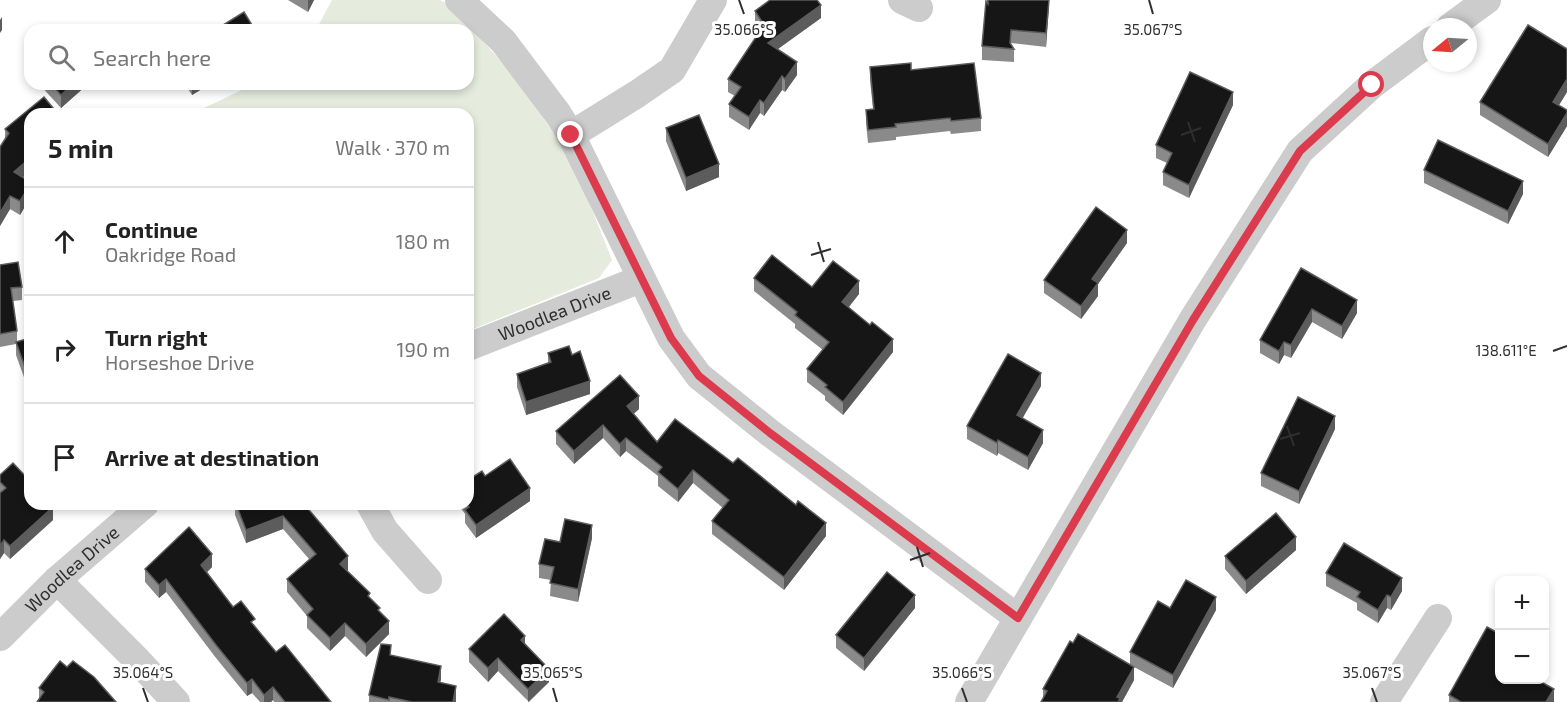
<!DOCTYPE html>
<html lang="en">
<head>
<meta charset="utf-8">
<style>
	body { margin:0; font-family:"Exo 2",sans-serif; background:#f2f2f2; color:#222 }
	.controls { position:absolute; right:18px; bottom:18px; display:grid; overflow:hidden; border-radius:12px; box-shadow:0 3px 9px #0003 }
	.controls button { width:54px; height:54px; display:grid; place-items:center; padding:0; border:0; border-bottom:2px solid #e0e0e0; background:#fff; color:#222; font:30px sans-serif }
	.compass { position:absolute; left:1423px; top:18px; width:54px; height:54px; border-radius:50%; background:#fff; box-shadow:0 3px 9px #0003; rotate:252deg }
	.stop { position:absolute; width:18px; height:18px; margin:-14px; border:4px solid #db3b4c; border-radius:50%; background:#fff }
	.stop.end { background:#db3b4c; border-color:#fff; box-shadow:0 2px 6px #0008 }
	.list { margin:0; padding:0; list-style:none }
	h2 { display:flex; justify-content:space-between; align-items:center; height:78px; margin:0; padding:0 24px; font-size:26px }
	h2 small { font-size:20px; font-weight:400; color:#767676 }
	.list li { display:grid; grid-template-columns:39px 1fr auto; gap:18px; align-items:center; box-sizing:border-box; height:108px; padding:0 24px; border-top:2px solid #e0e0e0 }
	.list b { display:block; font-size:22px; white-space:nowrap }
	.list p { margin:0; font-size:20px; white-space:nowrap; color:#767676 }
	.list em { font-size:20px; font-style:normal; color:#767676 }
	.icon { flex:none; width:33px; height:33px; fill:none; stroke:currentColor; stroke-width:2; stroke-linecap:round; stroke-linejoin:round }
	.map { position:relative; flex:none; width:1567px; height:702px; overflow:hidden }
	.search { position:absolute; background:#fff; box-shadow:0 3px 9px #0003; left:24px; top:24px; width:450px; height:66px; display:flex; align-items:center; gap:15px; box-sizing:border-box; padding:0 21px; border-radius:18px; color:#767676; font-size:22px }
	.panel { position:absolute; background:#fff; box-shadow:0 3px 9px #0003; left:24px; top:108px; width:450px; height:402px; border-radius:18px }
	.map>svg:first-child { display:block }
	.green { fill:#e5ebdd }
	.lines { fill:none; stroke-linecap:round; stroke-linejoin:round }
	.minor { stroke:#ccc; stroke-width:28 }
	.wall { fill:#8a8a8a }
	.shaded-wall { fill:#5c5c5c }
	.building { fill:#161616; stroke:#5c5c5c; stroke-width:1.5 }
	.route { stroke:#db3b4c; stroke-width:8 }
	.ticks { fill:none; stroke:#2f2f2f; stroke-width:2 }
	.labels { text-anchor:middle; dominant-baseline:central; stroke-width:6; stroke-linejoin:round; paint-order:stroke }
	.street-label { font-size:18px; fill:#2f2f2f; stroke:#fff }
	.ticks-label { font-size:15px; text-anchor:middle; fill:#2f2f2f; stroke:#fff; stroke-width:6; stroke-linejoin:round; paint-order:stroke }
</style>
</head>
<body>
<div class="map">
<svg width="1567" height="702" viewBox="0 0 1567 702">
	<rect width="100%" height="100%" fill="#fff"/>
	<path class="green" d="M332,0H440L451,6L517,79L573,162L612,260L599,278L468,331V114H198V111L254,84H468V30H316Z"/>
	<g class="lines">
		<g class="minor">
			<path d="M459,0L503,41L558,114L571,135L671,338L699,376L770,433L1018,618"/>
			<path d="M902,0L919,8"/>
			<path d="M1450,27L1487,0"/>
			<path d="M571,135L637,94L672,70L713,0"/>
			<path id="s1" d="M468,347L641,279"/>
			<path d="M370,504L385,531L428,580"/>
			<path d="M57,580L138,661L176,702"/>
			<path id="s2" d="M0,637L57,580L145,504"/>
			<path d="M969,702L1193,319L1300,151L1372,85L1432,40"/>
			<path d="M1384,702L1438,618"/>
		</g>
	</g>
	<g class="wall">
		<path d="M288,0H314L308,12Z"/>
		<path d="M987,0H1049L1046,47L1011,43L1014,49V62L982,60V46Z"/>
		<path d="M755,11L821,18L778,49L797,75L785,92L782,90L764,116L760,113L749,130L729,117V104L735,96L728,92V79L760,32L755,24Z"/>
		<path d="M1567,49V92L1559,105L1567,110V126L1548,157L1480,115V102Z"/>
		<path d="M870,67L911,70L981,118V131L951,134L950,131L896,137V140L868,143L866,123V110L873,109L870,80Z"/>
		<path d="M39,84H88L61,108Z"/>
		<path d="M185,84H210L192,95Z"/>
		<path d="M44,97L23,177L30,182V198L20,215L10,209L0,226V147L5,138V129Z"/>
		<path d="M1233,105L1189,198L1163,185V172L1167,163L1156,158V145Z"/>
		<path d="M666,128L719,177L686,191L666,141Z"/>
		<path d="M1424,170L1523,194L1508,224L1424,183Z"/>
		<path d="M1127,243L1098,284V296L1081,319L1044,293V280Z"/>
		<path d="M0,265L22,287V300L13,301L17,331V342L30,338V394L16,355V344L0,347Z"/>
		<path d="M1301,268L1357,313L1342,339L1312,322L1291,358L1284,355L1279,364L1260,353V340Z"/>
		<path d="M754,278L859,294L849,307L893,352L843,415L825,400V396L807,382V369L823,350L795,328V324L754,291Z"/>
		<path d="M548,353L590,394L526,415L517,387V374L548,363Z"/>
		<path d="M1041,386L1022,418L1043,443L1028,470L998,453L997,456L967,439V426Z"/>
		<path d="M639,409L633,414L657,442L826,536L784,590L712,534V521L723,508L693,483L678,502L658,486V476L626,451L620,457L603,438L574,464L556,444V431Z"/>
		<path d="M1335,429L1299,504L1261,486V473Z"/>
		<path d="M0,475L53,520L10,559L4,553L0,559Z"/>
		<path d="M485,476L530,501L476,538L465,523V514L458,504H468Z"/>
		<path d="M235,504H304L348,570L347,571L370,598L380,612L389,634L366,657L345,636L330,651L307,628V616L287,592V579L309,559L283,529L246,543L235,515Z"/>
		<path d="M592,538L578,602L550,596L551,580L539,578V564L560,542Z"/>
		<path d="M1296,550L1246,594L1225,569V556Z"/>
		<path d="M212,567L207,572L233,607L255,626L276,652L331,702H274L273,700L271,702H260L252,693L247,696L216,658L166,592L159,598L145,582V569Z"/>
		<path d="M1326,573L1402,591L1391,610L1387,608L1378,623L1357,610V603L1326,586Z"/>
		<path d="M915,608L864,671L836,648V635Z"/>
		<path d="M1170,608L1216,610L1173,688L1134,667V680L1122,702H1041L1043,698V689L1130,665V652Z"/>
		<path d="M525,644L549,682L529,702L498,671L488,682L469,662V649Z"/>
		<path d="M391,655L441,679L440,682L456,699V702H369V695Z"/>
		<path d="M1500,680L1553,702H1449V695Z"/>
		<path d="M39,688L116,702L39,699Z"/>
	</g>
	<g class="shaded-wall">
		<path d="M308,0H314L308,12Z"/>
		<path d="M1049,0V7L1046,47V33Z"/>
		<path d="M821,5V18L768,56V43Z"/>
		<path d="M2,17V30L0,33V20Z"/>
		<path d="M797,62V75L785,92V79Z"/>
		<path d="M782,76V90L764,116V103Z"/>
		<path d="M1567,79V92L1553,115V102Z"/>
		<path d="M73,84H88L61,108V95Z"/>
		<path d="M192,84H210L192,95Z"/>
		<path d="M1233,92V105L1189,198V185Z"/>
		<path d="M760,100V113L749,130V117Z"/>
		<path d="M1567,113V126L1548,157V144Z"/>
		<path d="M30,158V171L14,185V172Z"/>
		<path d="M719,164V177L686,191V178Z"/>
		<path d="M1523,181V194L1508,224V211Z"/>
		<path d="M30,185V198L20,215V201Z"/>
		<path d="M10,196V209L0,226V213Z"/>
		<path d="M1127,230V243L1098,284V296L1081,319V306L1092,279Z"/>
		<path d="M859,281V294L842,315V302Z"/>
		<path d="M1357,300V313L1342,339V326Z"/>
		<path d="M1312,309V322L1291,358V345Z"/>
		<path d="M893,339V352L843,415V402Z"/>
		<path d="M1284,342V355L1279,364V351Z"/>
		<path d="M1041,373V386L1017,428V415Z"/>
		<path d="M590,381V394L526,415V402Z"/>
		<path d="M639,396V409L627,420V406Z"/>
		<path d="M1335,416V429L1299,504V491Z"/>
		<path d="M603,425V438L574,464V451Z"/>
		<path d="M1043,430V443L1028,470V457Z"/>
		<path d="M626,438V451L620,457V444Z"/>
		<path d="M998,440V453L997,456V443Z"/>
		<path d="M693,470V483L678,502V489Z"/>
		<path d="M530,488V501L476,538V525Z"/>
		<path d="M53,507V520L10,559V546Z"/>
		<path d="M283,516V529L246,543V530Z"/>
		<path d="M826,523V536L784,590V577Z"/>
		<path d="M592,525V538L578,602V589Z"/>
		<path d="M1296,537V550L1246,594V581Z"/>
		<path d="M4,540V553L0,559V546Z"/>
		<path d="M212,554V567L201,578V565Z"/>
		<path d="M348,556V570L340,577V564Z"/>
		<path d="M1402,578V591L1391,610V597Z"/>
		<path d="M166,579V592L159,598V585Z"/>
		<path d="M915,595V608L864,671V658Z"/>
		<path d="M1387,595V608L1378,623V610Z"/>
		<path d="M1216,597V610L1173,688V675Z"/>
		<path d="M389,621V634L366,657V644Z"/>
		<path d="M345,623V636L330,651V638Z"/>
		<path d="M525,636V649L521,640Z"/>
		<path d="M498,658V671L488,682V668Z"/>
		<path d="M441,666V679L438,695V682Z"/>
		<path d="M1134,667V680L1122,702H1117V697Z"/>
		<path d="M549,669V682L528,702V689Z"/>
		<path d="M252,679V693L247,696V683Z"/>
		<path d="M456,686V702H453Z"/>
		<path d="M273,687V700L271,702H264V695Z"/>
		<path d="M1554,689V702H1546Z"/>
	</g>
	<g class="building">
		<path d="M770,0H817L821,5L768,43L797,62L785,79L782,76L764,103L760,100L749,117L729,104L741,87L728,79L764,25L755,11Z"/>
		<path d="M988,0H1049L1046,33L1011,30L1010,43L1014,49L982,46L986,1L988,4Z"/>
		<path d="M244,12L255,30H215Z"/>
		<path d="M1528,25L1567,49V79L1553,102L1567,110V113L1548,144L1480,102Z"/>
		<path d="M911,63V70L974,63L981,118L951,121L950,118L895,124L896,127L868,130L866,110L874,109L870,67Z"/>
		<path d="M1190,72L1233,92L1189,185L1163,172L1172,153L1156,145Z"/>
		<path d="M51,84H73L61,95Z"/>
		<path d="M44,97L58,114H30V158L14,172L30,182V185L20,201L10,196L0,213V147L9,133L5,129Z"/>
		<path d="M699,115L719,164L686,178L666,128Z"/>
		<path d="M1438,140L1523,181L1508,211L1424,170Z"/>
		<path d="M1096,207L1127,230L1092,279L1098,283L1081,306L1044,280Z"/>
		<path d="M772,255L812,287L833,261L859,281L842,302L870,325L872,322L893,339L843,402L825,387L827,385L807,369L829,342L795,315L797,312L754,278Z"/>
		<path d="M18,262L22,287L11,288L17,331L0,334V265Z"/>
		<path d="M1301,268L1357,300L1342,326L1312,309L1291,345L1284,342L1279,351L1260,340Z"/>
		<path d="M30,338V381L16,342Z"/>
		<path d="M569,346L572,355L580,351L590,381L526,402L517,374L551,362L548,353Z"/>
		<path d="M1008,354L1041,373L1017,415L1043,430L1028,457L998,440L997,443L967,426Z"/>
		<path d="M620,375L639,396L627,406L657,442L675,419L733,463L738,458L796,505L798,501L826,523L784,577L712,521L729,500L693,470L678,489L658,472L662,467L626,438L620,444L603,425L574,451L556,431Z"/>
		<path d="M1298,397L1335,416L1299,491L1261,473Z"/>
		<path d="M510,459L530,488L476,525L465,510L469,507L467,504H468V480L482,471L485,476Z"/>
		<path d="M13,463L30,481V504H51L53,507L10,546L4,540L0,546V493L6,488L0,482V475Z"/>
		<path d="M236,504H304L348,556L340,564L370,593L368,596L380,608L378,610L389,621L366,644L345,623L330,638L307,615L313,609L287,579L316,554L283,516L246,530Z"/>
		<path d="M1276,513L1296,537L1246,581L1225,556Z"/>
		<path d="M565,519L592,525L578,589L550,583L554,567L539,564L545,539L560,542Z"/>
		<path d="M189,527L212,554L201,565L233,607L241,601L255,619L251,622L276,652L285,645L331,702H285L273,687L264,695L252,679L247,683L216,645L166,579L159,585L145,569Z"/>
		<path d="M1344,543L1402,578L1391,597L1387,595L1378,610L1357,597L1360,592L1326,573Z"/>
		<path d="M887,572L915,595L864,658L836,635Z"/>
		<path d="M1186,580L1216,597L1173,675L1130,652L1158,601L1170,608Z"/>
		<path d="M504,614L525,636L521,640L549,669L528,689L498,658L488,668L469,649Z"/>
		<path d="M1487,627L1500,634V680H1538L1554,689L1546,702H1461L1449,695Z"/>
		<path d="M1078,634L1134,667L1117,697L1120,698L1118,702H1041L1047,691L1043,689L1070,641L1073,643Z"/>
		<path d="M381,644L391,645L390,655L441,666L438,682L456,686L453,702H412L389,697V700L369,695Z"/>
		<path d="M60,661L67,667L73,661L94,677L116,702H37L44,692L39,688Z"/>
	</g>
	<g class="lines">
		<path class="route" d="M571,135L671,338L699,376L770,433L1018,618L1193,320L1300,151L1372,85"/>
	</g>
	<path class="ticks" d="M739,0L744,14M1149,0L1153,14M1188,122L1195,142M1181,135L1201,128M818,242L824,262M811,255L831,249M1553,351L1567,346M1287,426L1294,446M1280,439L1300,433M917,547L923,567M910,560L930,553M143,688L148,702M553,688L557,702M962,688L967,702M1372,688L1377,702"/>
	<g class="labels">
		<g class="street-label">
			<text stroke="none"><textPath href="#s1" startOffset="93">Woodlea Drive</textPath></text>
			<text stroke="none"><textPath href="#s2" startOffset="99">Woodlea Drive</textPath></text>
		</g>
	</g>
	<g class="ticks-label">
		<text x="744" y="35">35.066°S</text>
		<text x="1153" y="35">35.067°S</text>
		<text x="1506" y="356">138.611°E</text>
		<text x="143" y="678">35.064°S</text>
		<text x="553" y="678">35.065°S</text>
		<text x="962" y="678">35.066°S</text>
		<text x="1372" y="678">35.067°S</text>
	</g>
</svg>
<div class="controls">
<button>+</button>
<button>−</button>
</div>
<svg class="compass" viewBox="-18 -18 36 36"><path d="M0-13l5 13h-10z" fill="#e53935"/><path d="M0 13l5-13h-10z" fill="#767676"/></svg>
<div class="stop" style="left:1372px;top:85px"></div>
<div class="stop end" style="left:571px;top:135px"></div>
<div class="search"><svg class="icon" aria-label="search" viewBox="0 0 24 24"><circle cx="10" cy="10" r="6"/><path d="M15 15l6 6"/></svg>Search here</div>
<section class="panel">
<h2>5 min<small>Walk · 370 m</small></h2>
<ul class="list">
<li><svg class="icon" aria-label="ahead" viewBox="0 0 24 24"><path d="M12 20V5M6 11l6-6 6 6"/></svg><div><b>Continue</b><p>Oakridge Road</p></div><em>180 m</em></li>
<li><svg class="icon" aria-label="right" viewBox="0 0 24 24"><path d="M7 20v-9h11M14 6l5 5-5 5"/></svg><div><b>Turn right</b><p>Horseshoe Drive</p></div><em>190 m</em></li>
<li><svg class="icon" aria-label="arrive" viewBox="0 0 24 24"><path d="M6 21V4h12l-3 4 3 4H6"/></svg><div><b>Arrive at destination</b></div></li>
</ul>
</section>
</div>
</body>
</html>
